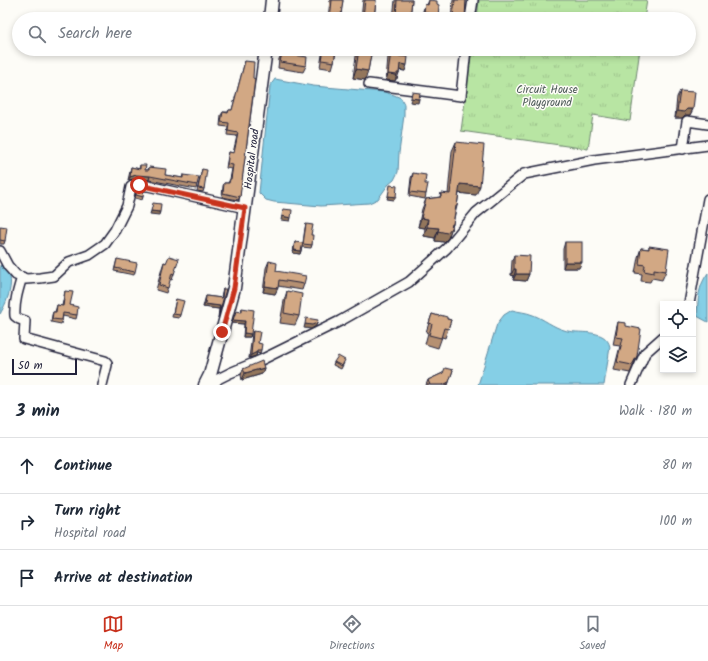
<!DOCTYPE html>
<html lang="en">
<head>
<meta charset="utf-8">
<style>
	body { margin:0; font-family:Kalam,sans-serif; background:#f6f6f7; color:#1f2937 }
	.controls { position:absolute; right:12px; bottom:12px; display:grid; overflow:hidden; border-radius:0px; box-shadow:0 2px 6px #0003 }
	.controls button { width:36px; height:36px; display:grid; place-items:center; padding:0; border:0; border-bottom:1px solid #e0e1e3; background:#fff; color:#1f2937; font:20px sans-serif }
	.scale { position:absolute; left:12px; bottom:10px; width:65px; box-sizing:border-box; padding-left:4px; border:2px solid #22223b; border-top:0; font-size:11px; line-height:14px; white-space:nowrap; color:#22223b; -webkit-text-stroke:3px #fdfcf7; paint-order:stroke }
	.stop { position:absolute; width:12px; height:12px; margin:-9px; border:3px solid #c8321e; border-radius:50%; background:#fff }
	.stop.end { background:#c8321e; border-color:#fff; box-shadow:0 1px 4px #0008 }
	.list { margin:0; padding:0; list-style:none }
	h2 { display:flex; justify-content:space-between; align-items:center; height:52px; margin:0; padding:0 16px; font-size:17px }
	h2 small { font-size:13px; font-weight:400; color:#747a83 }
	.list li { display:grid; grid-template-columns:26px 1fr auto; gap:12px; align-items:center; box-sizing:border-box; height:56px; padding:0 16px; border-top:1px solid #e0e1e3 }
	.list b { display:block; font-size:15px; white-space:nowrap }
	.list p { margin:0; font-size:13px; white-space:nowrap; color:#747a83 }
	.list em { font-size:13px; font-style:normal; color:#747a83 }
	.icon { flex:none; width:22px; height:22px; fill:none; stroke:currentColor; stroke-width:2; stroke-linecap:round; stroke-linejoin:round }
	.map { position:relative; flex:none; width:708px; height:385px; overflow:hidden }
	.search { position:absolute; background:#fff; box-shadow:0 2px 6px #0003; left:12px; right:12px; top:12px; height:44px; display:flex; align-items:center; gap:10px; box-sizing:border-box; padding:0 14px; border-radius:22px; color:#747a83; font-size:15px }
	.sheet { height:220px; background:#fff }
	nav { display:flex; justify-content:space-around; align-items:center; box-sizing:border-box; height:56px; border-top:1px solid #e0e1e3; background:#fff; font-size:11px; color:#747a83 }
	nav a { display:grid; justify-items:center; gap:2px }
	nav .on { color:#c8321e }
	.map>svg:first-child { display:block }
	.grass { fill:url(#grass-tufts); stroke:#6d846f }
	.water { fill:#85cfe6; stroke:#5d8aa2 }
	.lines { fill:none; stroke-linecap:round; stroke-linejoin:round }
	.minor-casing { stroke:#22223b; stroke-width:12 }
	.tertiary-casing { stroke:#22223b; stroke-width:15 }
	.minor { stroke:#fdfcf7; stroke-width:9 }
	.tertiary { stroke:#fdfcf7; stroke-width:12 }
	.wall { fill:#b59072; stroke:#22223b }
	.shaded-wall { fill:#93765c; stroke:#22223b }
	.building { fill:#d2a884; stroke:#22223b }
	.route { stroke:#c8321e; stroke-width:5 }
	.labels { text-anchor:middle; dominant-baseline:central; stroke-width:3; stroke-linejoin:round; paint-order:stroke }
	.park-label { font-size:11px; fill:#4f5c5a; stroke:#fdfcf7 }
	.street-label { font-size:11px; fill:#22223b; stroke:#fdfcf7 }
</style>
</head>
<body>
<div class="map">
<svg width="708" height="385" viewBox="0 0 708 385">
	<defs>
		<pattern id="grass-tufts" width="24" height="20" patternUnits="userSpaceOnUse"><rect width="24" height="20" fill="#b8e5a3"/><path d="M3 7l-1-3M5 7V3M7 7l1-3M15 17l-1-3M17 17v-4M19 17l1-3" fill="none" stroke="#9ec48d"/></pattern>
	</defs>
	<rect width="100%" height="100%" fill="#fdfcf7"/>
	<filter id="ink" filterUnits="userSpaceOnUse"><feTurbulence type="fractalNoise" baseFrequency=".025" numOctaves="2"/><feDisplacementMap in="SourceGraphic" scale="8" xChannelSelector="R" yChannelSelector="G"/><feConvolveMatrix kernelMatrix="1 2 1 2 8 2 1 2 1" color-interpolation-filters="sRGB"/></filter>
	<g filter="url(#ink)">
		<g class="grass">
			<path d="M479,0H647L644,19H477Z"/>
			<path d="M472,49H640L630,121L593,115L588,149L461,131Z"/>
		</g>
		<g class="water">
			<path d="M275,79L313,86L384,92L394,95L401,98L404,104V115L399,153L398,172L394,180L388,185L378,199L369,203L321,206L274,202L266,200L259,193L270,86Z"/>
			<path d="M0,265C19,273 8,301 0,314Z"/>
			<path d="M708,273V322L697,316C698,300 698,286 708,273Z"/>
			<path d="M512,310C519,312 526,312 533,315C544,319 553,327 564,330C577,335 606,327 610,347L604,385H478L497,324L504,315Z"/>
		</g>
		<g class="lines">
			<defs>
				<g id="minor">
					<path d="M470,19L473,0"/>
					<path d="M369,84L461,96L466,49"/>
					<path d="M683,149L687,121L708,124"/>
					<path d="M0,251L8,266L16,275L26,279L40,278L54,276L69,262L89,255L105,244L115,230L127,206L131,187L134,185L148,186L245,208"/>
					<path d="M22,277C18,290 14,303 15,316L19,319L25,321L24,339L105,361L107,363V365L102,385"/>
					<path d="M689,304L708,199"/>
					<path d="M213,385L218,379L230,373L261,360L340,321L409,282L447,248L476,213L524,174L594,160L708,145"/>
					<path d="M631,385L645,353L663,337"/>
				</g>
				<g id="tertiary">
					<path d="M270,19L272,0"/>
					<path d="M205,385L210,375L234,288L266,49"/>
				</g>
			</defs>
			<use href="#minor" class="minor-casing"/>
			<use href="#tertiary" class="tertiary-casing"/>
			<use href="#minor" class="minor"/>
			<use href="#tertiary" class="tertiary"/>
		</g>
		<g class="wall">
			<path d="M330,0H343L340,19H328Z"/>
			<path d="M363,0H376L374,19H361Z"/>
			<path d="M395,0H412L410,19H393Z"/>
			<path d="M429,0L437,4L438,19H424V18H422L423,11L425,4L427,5Z"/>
			<path d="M453,0H466L464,19H451Z"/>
			<path d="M323,49H339L337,53L336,52L334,62L332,69L320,67Z"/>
			<path d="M357,49H372L368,71L365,80L353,78Z"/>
			<path d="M391,51L399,56L405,71L400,70L397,79H395V81L386,80L388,57Z"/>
			<path d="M282,53L306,66L303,72L278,68L279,59Z"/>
			<path d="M245,61L240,197L238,200L222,197L223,186L224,183H228L230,179L232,169L226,168L228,156L229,152L233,153L237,136L227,135L228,127L220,126L221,115L223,112H228L229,110H232Z"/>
			<path d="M680,91L693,109L690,115H685L682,118H675L677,97Z"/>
			<path d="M456,142L476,195L459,193L457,206L455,214L453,224L448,238L444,242L435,241V238L424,236L425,228L418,227L422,209L426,199L440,197L441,193L448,194L452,151Z"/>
			<path d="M140,165L145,170H148L149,167L165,175L182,178L183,175L197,185L196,189L149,180L134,179L128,180L131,167L139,169Z"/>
			<path d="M202,169L204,189L203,192L197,191Z"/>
			<path d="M413,173L425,184L426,194L425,199L409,196L411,178Z"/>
			<path d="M137,188L143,197L142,200L135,198Z"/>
			<path d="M306,224L311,235L312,245L311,248L302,247L300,254L293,253L294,245L295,242L303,243L305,228Z"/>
			<path d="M0,226L5,241L4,244H0Z"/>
			<path d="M565,242L579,268H563V249Z"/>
			<path d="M649,246L666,271L662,280L652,278L650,282L641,281L642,274L635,273L638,257L641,248L649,249Z"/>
			<path d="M514,255L529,274L526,281L513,280L514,276L511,275L512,261Z"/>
			<path d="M117,259L135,272L134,275L114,271Z"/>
			<path d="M269,261L276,271L304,284L302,290L278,286L275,294L263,292L266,268Z"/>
			<path d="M164,262L166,263L174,274L172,280L170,279L166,293L156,290L162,268Z"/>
			<path d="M223,289L219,314L218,318L219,309L203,307L205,299L206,296L221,298Z"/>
			<path d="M65,291L70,305L77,315L76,319L63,316L61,324L51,322L52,315L53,312H55L57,305L62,306Z"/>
			<path d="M287,291L299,316L295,325L280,323L284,301Z"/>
			<path d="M176,299L180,315L179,318L172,317Z"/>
			<path d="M242,308L251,334L250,337H243L244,324L232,323L235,314L241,312Z"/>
			<path d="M432,314L451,320L445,338L442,337L438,348L425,344L428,333L426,332Z"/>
			<path d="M618,322L626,326L637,356L630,373L614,370L620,346L613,345L616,330Z"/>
			<path d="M253,331L261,350L260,354L257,353L256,356L249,358L252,334Z"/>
			<path d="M334,362L344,363L341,369L333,365Z"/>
			<path d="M264,368L262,374L242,380L241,375L243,369Z"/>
			<path d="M453,370L448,385H426L428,380L443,373Z"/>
		</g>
		<g class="shaded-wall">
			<path d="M424,12H427L424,18H422Z"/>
			<path d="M338,14L341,15L340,19H336Z"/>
			<path d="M453,16L465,18L464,19H452Z"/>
			<path d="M363,17L374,18V19H362Z"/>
			<path d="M396,17L410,18V19H395Z"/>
			<path d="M336,49H339L337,53L334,52Z"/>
			<path d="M400,64L407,65L405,71L398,70Z"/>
			<path d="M356,69L368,71L365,80L353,78Z"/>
			<path d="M388,74L397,75L395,81L386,80Z"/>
			<path d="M411,98L419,99L418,103L410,102Z"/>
			<path d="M687,109H693L690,115H685L682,118H675L677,111Z"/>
			<path d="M136,175L150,176L149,180L134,179L128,180L130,177Z"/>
			<path d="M460,184L480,186L476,195L457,193Z"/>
			<path d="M388,196L396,197L394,200L387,199Z"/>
			<path d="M151,211L160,212L159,215L150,214Z"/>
			<path d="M282,216L291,218L290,221L281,220Z"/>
			<path d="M421,218L428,219L425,228L418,227Z"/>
			<path d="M452,224H453L450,233L448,238L444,242L435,241L438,231Z"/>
			<path d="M427,227L439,228L435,238L424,236Z"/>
			<path d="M294,250L301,251L300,254L293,253Z"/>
			<path d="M565,262H582L579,268H563Z"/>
			<path d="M514,269H516L514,276L511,275Z"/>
			<path d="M516,274H529L526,281L513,280Z"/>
			<path d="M265,286L278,288L275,294L263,292Z"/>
			<path d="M205,304L220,306L219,309L203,307Z"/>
			<path d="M233,320L245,321L244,324L232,323Z"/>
			<path d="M317,323L316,326L311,329L304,328L305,324Z"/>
			<path d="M244,333L251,334L250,337H243Z"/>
			<path d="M257,352L256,356L249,358L251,355Z"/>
			<path d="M264,368L262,374L242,380L245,373Z"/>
			<path d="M449,382L448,385H443Z"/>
		</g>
		<g class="building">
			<path d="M332,0H343L341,15L338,14L337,19H330Z"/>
			<path d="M365,0H376L374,18L363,17Z"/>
			<path d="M397,0H412L410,18L396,17Z"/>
			<path d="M429,0L437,1V4L439,5L438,19H426L427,12H424L425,4L428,5Z"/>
			<path d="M455,0H466L465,18L453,16Z"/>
			<path d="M324,49H336L334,62L322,60Z"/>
			<path d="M359,49H372L368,71L356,69Z"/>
			<path d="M391,51L400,52L399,56L408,57L407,65L400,64L399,73H397V75L388,74Z"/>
			<path d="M282,53L307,57L306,66L280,62Z"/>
			<path d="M245,61L254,62L253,78L255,79L240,197L223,193L224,183H229L230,179H231L233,165L227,164L229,152L234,153L238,133L228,131L229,123L221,122L223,112L228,113L229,110H232Z"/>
			<path d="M680,91L695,92L693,109H687L684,112L677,111Z"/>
			<path d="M412,92L420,93L419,99L411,98Z"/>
			<path d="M456,142L484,145L480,186L460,184L457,206H456L453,224H452L451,228L447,233L438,231L439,228L427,227L428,219L421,218L426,199L441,197V193L450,194Z"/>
			<path d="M140,165H146L145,170H149V167L166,169L165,175L183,178V175L199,177L197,185L150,176L136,175L130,177L131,167L140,169Z"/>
			<path d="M202,169L207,170L204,189L198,188Z"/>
			<path d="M413,173L426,175L425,184H428L426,194L410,192Z"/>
			<path d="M390,185L397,186L396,197L388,196Z"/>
			<path d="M137,188H144L143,197L136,195Z"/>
			<path d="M153,203L161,204L160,212L151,211Z"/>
			<path d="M283,209L292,210L291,218L282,216Z"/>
			<path d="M306,224L313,225L311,235H313L312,245L303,244Z"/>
			<path d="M0,226L7,227L5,241L0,240Z"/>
			<path d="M295,242L303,243L301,251L294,250Z"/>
			<rect x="565" y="242" width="17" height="20"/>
			<path d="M649,246L669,249L666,271L654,269V273L644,271L645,265L639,264L641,248L649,249Z"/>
			<path d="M514,255L530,256L529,274H516V269H514Z"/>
			<path d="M169,256L179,259L174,274L172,273L168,288L159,285L164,262L166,263Z"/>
			<path d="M117,259L137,263L135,272L115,268Z"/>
			<path d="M269,261L277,263L276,271L306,276L304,284L279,280L278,288L265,286Z"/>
			<path d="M223,289H226L219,314L220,306L205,304L206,296L222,298Z"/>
			<path d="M65,291L73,292L70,305L78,307L77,315L63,313L62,320L52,319L53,312H56L57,305L63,306Z"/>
			<path d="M287,291L302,294L299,316L284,313Z"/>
			<path d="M176,299L184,301L180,315L173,314Z"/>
			<path d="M242,308L254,310L251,334L244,333L245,321L233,320L236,311L242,312Z"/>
			<path d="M432,314L439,316L440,315L447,317V319L451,320L448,329L444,328L441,338L429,335L432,324L429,323Z"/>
			<path d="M306,318L318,320L317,323L312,325L305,324Z"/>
			<path d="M618,322L626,323V326L641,329L637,356L632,365L617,362L623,338L616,337Z"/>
			<path d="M253,331L260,332L258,343L262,344L261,350H257V352L251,355Z"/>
			<path d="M338,356L345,360L342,366L334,362Z"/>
			<path d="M262,361L264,368L245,373L243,369Z"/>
			<path d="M445,368L453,370L449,382L443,385H430L428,380L443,373Z"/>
		</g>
	</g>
	<g class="lines" filter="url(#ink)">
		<path class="route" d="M139,185L245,208L234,288L222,332"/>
	</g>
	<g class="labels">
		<g class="park-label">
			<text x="547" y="90">Circuit House<tspan x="547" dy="13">Playground</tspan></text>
		</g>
		<g class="street-label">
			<text transform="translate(252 159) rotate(-83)">Hospital road</text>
		</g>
	</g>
</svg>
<div class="controls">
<button><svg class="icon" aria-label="locate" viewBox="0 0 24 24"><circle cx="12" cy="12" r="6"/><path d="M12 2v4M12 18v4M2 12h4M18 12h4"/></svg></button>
<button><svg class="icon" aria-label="layers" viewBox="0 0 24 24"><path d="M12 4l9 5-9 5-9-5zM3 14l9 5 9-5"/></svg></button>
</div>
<div class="scale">50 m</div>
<div class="stop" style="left:139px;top:185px"></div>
<div class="stop end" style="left:222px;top:332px"></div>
<div class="search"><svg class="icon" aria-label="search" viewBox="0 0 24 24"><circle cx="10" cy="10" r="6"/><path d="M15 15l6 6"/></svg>Search here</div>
</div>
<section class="sheet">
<h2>3 min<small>Walk · 180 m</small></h2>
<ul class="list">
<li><svg class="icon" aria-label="ahead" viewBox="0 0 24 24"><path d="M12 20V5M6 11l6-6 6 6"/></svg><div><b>Continue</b></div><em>80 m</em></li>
<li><svg class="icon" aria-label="right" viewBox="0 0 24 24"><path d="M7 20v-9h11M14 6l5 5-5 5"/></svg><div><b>Turn right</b><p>Hospital road</p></div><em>100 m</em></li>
<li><svg class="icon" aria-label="arrive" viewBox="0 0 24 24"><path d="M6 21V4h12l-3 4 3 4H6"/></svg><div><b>Arrive at destination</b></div></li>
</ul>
</section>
<nav>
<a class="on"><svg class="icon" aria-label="map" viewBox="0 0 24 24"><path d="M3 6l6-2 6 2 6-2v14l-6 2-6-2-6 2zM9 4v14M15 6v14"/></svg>Map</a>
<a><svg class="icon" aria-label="directions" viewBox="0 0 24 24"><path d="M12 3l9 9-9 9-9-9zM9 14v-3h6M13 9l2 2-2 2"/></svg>Directions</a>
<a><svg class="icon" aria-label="saved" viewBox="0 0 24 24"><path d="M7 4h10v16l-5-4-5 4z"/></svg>Saved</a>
</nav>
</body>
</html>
